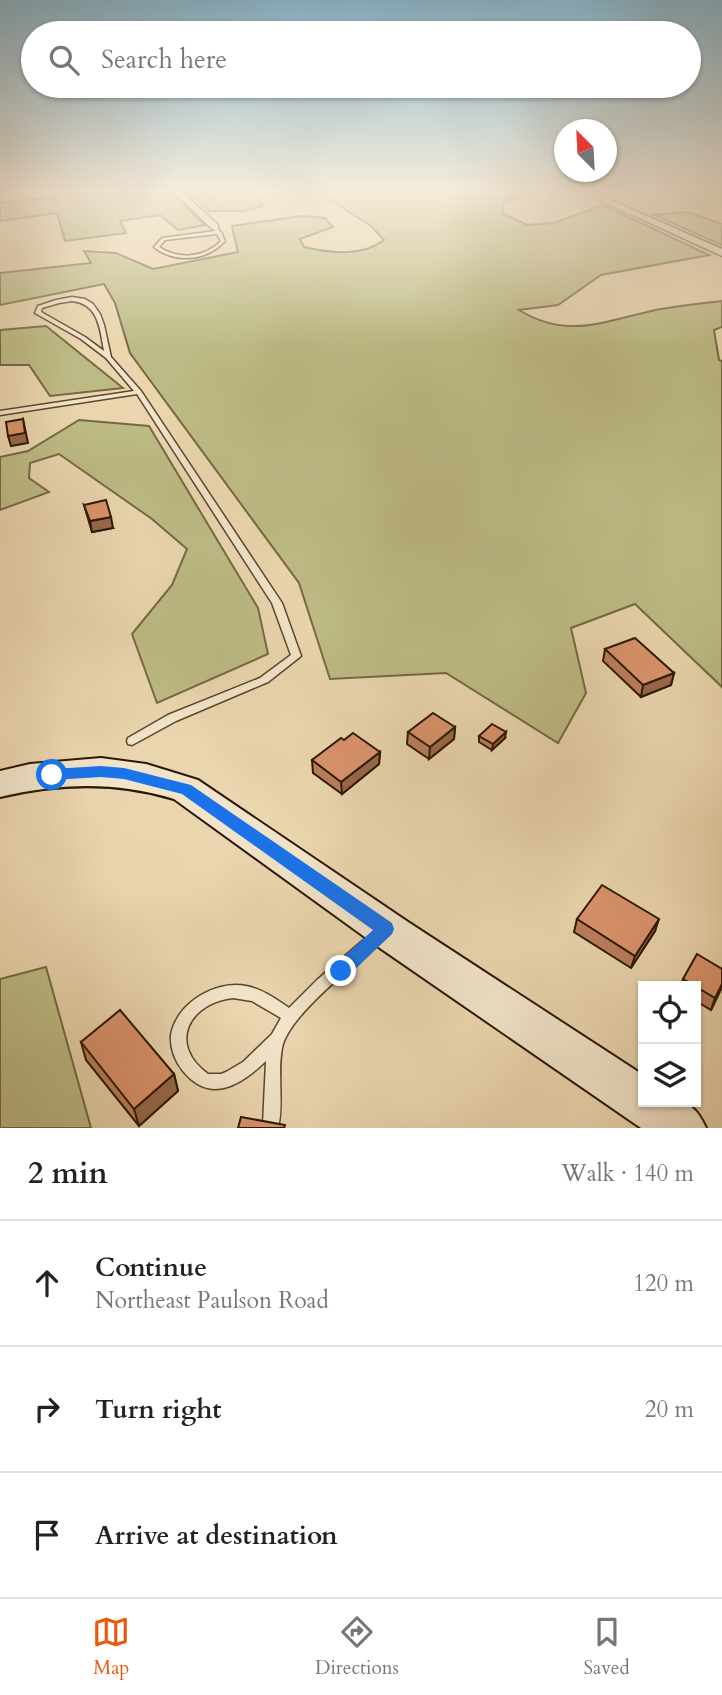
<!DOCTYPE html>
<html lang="en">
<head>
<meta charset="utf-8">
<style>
	body { margin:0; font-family:Cardo,serif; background:#f2f2f2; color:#222 }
	.controls { position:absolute; right:21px; bottom:21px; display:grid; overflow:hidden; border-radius:0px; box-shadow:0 2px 5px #0004 }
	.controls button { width:63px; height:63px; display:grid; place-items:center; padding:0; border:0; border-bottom:2px solid #e0e0e0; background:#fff; color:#222; font:35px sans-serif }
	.compass { position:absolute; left:554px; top:119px; width:63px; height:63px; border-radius:50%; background:#fff; box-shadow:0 2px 5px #0004; rotate:336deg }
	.stop { position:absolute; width:21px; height:21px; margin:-16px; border:5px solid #1a73e8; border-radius:50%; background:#fff }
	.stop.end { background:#1a73e8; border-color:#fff; box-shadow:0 2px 7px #0008 }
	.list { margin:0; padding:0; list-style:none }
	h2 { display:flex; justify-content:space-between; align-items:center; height:91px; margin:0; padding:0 28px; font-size:30px }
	h2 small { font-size:23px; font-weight:400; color:#767676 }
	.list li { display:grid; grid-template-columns:46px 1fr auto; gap:21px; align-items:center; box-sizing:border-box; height:126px; padding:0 28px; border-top:2px solid #e0e0e0 }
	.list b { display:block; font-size:26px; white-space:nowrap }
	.list p { margin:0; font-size:23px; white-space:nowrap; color:#767676 }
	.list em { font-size:23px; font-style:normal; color:#767676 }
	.icon { flex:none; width:38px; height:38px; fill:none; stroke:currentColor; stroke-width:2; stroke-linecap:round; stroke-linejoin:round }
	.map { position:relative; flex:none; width:722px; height:1128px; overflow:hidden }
	.search { position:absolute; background:#fff; box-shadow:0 2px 5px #0004; left:21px; right:21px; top:21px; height:77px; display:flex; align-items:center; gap:18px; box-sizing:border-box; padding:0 24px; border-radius:38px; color:#767676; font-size:26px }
	.sheet { height:469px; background:#fff }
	nav { display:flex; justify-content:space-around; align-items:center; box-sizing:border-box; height:98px; border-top:2px solid #e0e0e0; background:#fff; font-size:19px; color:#767676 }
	nav a { display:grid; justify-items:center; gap:4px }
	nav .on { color:#ea580c }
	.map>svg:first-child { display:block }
	.green { fill:#bdbb85; stroke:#746a42; stroke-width:2 }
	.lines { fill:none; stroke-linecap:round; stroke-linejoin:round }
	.lane-casing { stroke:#5c472c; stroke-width:3 }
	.street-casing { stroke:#5c472c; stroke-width:3 }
	.secondary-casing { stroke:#2c1800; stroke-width:4 }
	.lane { fill:#f1e4ca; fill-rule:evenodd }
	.street { fill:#f1e4ca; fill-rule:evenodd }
	.secondary { fill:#f1e4ca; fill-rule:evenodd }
	.wall { fill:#bb7e5e; stroke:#2c1800; stroke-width:2 }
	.shaded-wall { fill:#99674c; stroke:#2c1800; stroke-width:2 }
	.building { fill:#da936d; stroke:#2c1800; stroke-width:2 }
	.route { fill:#1a73e8 }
</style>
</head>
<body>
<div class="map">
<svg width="722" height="1128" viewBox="0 0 722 1128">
	<rect width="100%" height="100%" fill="#ead5ae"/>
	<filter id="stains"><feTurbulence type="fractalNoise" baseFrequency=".00286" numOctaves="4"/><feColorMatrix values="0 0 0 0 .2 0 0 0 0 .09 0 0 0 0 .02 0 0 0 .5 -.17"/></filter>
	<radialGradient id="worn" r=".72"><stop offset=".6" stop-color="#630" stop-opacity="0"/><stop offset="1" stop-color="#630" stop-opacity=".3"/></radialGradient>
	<g class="green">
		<path d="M54,190H168L205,225L178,230L160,215L120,221L126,233L65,241L57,213L0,221V203L57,197Z"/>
		<path d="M186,190H253L250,191L264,206L243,211H209Z"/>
		<path d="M315,190H548L504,202L502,213L527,225L554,223L603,205L709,255L601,275L558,305L519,310C566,339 603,322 651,311C674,306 699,304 722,301V327L714,330L719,360L722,361V687L635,604L571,628L586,693L558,743L446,673L330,679L299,583L130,353L115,303L104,284L0,305V273L91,263L84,251L116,253L153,269L238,252L232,226L302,216L325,218L333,227L300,239L304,247C330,253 362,257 384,240L371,226Z"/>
		<path d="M687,212L722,224V245L654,215Z"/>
		<path d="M46,326L123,388L50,396L29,365H0V330Z"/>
		<path d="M79,420L149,426L258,608L268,654L157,703L132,634L172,585L187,549L152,519L59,454L30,463L29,478L49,492L0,510V457L28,451Z"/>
		<path d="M46,967L91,1128H0V979Z"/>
	</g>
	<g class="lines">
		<defs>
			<g id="lane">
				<path d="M215,226L221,232L225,241C207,261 175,264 154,247L162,238L215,231L213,227ZM217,234L221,241C204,258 179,260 159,247L165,240Z"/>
				<path d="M72,297L85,299L93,304L100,314L104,325L111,357L141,391L282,603L301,656L268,682L176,721L132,745L128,744L127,741L128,738L168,715L260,678L291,655L272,603L137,394L0,415V411L134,391L106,358L81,339L35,313L38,306L56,300ZM72,301C99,304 100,329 104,351L85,337L41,312L42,308L59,303Z"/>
				<path d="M379,929L384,931L386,935L384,939C358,963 288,1015 282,1048C277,1074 284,1103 278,1128H264L263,1125L266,1061C240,1086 210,1104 183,1071C175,1061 170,1048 171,1035C176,1004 215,980 246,986C262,989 276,999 289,1008L317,980L374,931ZM233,998L252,1001L281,1018L272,1034L243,1062L226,1072L221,1074H208C167,1044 189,1003 233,998Z"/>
			</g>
			<g id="street">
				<path d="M172,190H180L218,225V229H212Z"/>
				<path d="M578,190H588L722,249V256Z"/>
			</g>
			<path id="secondary" d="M101,758L146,764L198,780L408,922L643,1075V1102C675,1102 691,1094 706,1128H641L380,948L174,799C116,781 59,783 0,797V771L30,764Z"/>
		</defs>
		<use href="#lane" class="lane-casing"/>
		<use href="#street" class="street-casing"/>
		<use href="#secondary" class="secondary-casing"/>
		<use href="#lane" class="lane"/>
		<use href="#street" class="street"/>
		<use href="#secondary" class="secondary"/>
	</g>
	<g class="wall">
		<path d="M84,505L113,528L92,532Z"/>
		<path d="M605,649L674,673L671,685L641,697L603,661Z"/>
		<path d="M455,727L454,739L429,759L407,744L408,732Z"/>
		<path d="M479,736L505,738L492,750L479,742Z"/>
		<path d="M344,740L380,752L379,764L342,794L313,773L312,760Z"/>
		<path d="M577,919L655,931L631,968L574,932Z"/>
		<path d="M722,969V987L711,1010L696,1001V986H681L683,979Z"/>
		<path d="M81,1042L174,1074L178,1091L139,1126L86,1060Z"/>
	</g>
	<g class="shaded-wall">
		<path d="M23,419L28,443L11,446L8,436Z"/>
		<path d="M111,517L113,528L92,532L90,521Z"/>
		<path d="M674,673L671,685L641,697L643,685Z"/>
		<path d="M455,727L454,739L429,759L430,747Z"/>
		<path d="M506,732L505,738L492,750L493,744Z"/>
		<path d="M380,752L379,764L342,794L341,782Z"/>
		<path d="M659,919L655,931L631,968L635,956Z"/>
		<path d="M722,984V987L711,1010L715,998Z"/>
		<path d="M174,1074L178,1091L139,1126L134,1109Z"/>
	</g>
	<g class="building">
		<path d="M23,419L25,433L8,436L6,422Z"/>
		<path d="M106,500L111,517L90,521L84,505Z"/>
		<path d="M635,638L674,673L643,685L605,649Z"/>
		<path d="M433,713L455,727L430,747L408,732Z"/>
		<path d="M492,724L506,732L493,744L479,736Z"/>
		<path d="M353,733L380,752L341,782L312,760L341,738L344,740Z"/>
		<path d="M602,885L659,919L635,956L577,919Z"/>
		<path d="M697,954L722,969V984L715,998L683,979Z"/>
		<path d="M120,1010L174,1074L134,1109L81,1042Z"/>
		<path d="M241,1117L285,1125L284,1128H238Z"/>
	</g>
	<linearGradient id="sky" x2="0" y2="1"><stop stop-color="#88b6cf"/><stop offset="0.55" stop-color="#f6ecdb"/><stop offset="1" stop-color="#f6ecdb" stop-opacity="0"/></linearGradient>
	<rect width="722" height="347" fill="url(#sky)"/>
	<path class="route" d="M101,766L124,768L191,785L392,923L394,929L392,934L347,977L341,979L335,977L332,971L335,965L373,930L182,794L124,779L101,777L52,780L45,775L52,769Z"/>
	<rect width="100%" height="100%" filter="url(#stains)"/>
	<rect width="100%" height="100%" fill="url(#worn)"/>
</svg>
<div class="controls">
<button><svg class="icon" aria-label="locate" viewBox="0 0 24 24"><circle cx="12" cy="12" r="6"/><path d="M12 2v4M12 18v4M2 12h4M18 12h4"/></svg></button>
<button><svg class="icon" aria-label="layers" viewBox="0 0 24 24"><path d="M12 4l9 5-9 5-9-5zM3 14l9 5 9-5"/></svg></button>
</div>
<svg class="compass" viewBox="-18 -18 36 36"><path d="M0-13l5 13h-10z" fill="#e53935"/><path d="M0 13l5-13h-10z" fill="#767676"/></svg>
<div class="stop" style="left:52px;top:775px"></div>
<div class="stop end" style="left:341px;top:971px"></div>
<div class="search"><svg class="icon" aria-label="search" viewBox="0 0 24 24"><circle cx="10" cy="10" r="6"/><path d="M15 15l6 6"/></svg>Search here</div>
</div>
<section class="sheet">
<h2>2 min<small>Walk · 140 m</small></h2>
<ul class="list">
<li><svg class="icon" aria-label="ahead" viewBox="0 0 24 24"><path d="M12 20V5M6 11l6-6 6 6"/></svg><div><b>Continue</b><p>Northeast Paulson Road</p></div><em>120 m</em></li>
<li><svg class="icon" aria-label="right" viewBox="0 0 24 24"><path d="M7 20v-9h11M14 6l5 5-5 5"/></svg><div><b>Turn right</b></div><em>20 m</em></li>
<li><svg class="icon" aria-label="arrive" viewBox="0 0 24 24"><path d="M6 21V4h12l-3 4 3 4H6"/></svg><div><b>Arrive at destination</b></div></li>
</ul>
</section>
<nav>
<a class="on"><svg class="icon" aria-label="map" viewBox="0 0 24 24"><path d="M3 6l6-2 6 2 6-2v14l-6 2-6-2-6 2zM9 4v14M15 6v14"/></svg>Map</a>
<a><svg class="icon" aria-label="directions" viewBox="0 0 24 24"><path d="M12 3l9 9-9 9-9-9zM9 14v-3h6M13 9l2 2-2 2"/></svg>Directions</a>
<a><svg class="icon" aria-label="saved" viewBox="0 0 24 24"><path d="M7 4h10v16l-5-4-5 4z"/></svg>Saved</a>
</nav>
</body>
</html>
